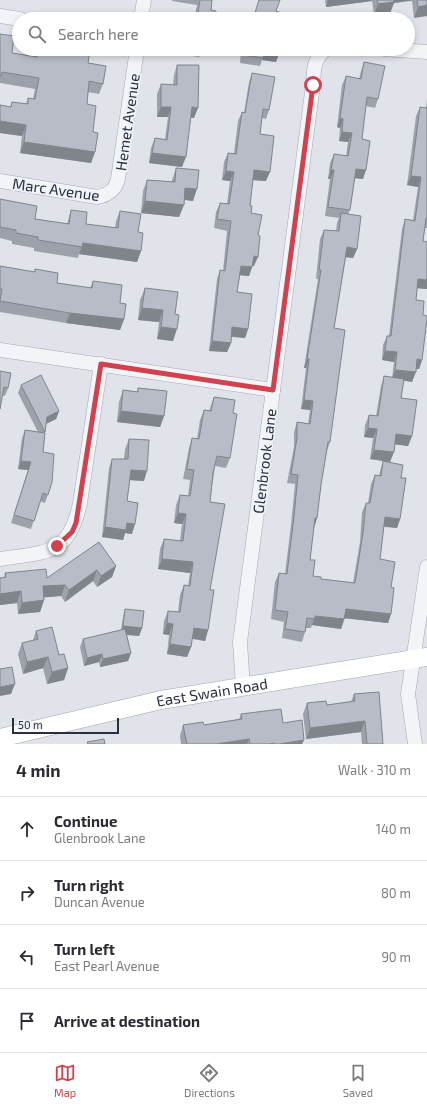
<!DOCTYPE html>
<html lang="en">
<head>
<meta charset="utf-8">
<style>
	body { margin:0; font-family:"Exo 2",sans-serif; background:#f2f2f3; color:#2b2b33 }
	.scale { position:absolute; left:12px; bottom:10px; width:107px; box-sizing:border-box; padding-left:4px; border:2px solid #282f41; border-top:0; font-size:11px; line-height:14px; white-space:nowrap; color:#282f41; -webkit-text-stroke:3px #eff2f7; paint-order:stroke }
	.stop { position:absolute; width:12px; height:12px; margin:-9px; border:3px solid #d1424e; border-radius:50%; background:#fff }
	.stop.end { background:#d1424e; border-color:#fff; box-shadow:0 1px 4px #0008 }
	.list { margin:0; padding:0; list-style:none }
	h2 { display:flex; justify-content:space-between; align-items:center; height:52px; margin:0; padding:0 16px; font-size:17px }
	h2 small { font-size:13px; font-weight:400; color:#7c7c81 }
	.list li { display:grid; grid-template-columns:26px 1fr auto; gap:12px; align-items:center; box-sizing:border-box; height:64px; padding:0 16px; border-top:1px solid #e1e1e2 }
	.list b { display:block; font-size:15px; white-space:nowrap }
	.list p { margin:0; font-size:13px; white-space:nowrap; color:#7c7c81 }
	.list em { font-size:13px; font-style:normal; color:#7c7c81 }
	.icon { flex:none; width:22px; height:22px; fill:none; stroke:currentColor; stroke-width:2; stroke-linecap:round; stroke-linejoin:round }
	.map { position:relative; flex:none; width:427px; height:744px; overflow:hidden }
	.search { position:absolute; background:#fff; box-shadow:0 2px 6px #0003; left:12px; right:12px; top:12px; height:44px; display:flex; align-items:center; gap:10px; box-sizing:border-box; padding:0 14px; border-radius:22px; color:#7c7c81; font-size:15px }
	.sheet { height:308px; background:#fff }
	nav { display:flex; justify-content:space-around; align-items:center; box-sizing:border-box; height:56px; border-top:1px solid #e1e1e2; background:#fff; font-size:11px; color:#7c7c81 }
	nav a { display:grid; justify-items:center; gap:2px }
	nav .on { color:#d1424e }
	.map>svg:first-child { display:block }
	.lines { fill:none; stroke-linecap:round; stroke-linejoin:round }
	.minor-casing { stroke:#a5a9b3; stroke-width:15 }
	.major-casing { stroke:#9fa6b5; stroke-width:19 }
	.minor { stroke:#f3f4f7; stroke-width:14 }
	.major { stroke:#fff; stroke-width:18 }
	.wall { fill:#9da2aa }
	.shaded-wall { fill:#80848b }
	.building { fill:#b7bcc6; stroke:#80848b }
	.route { stroke:#d1424e; stroke-width:5 }
	.labels { text-anchor:middle; dominant-baseline:central; stroke-width:3.5; stroke-linejoin:round; paint-order:stroke }
	.street-label { font-size:15px; fill:#282f41; stroke:#eff2f7 }
</style>
</head>
<body>
<div class="map">
<svg width="427" height="744" viewBox="0 0 427 744">
	<rect width="100%" height="100%" fill="#e0e3e9"/>
	<g class="lines">
		<defs>
			<g id="minor">
				<path d="M0,16L20,19"/>
				<path d="M141,19L144,0"/>
				<path d="M384,49L427,52"/>
				<path d="M0,181L97,197C109,195 115,190 118,179L137,49"/>
				<path d="M0,350L273,390"/>
				<path d="M0,559C46,552 69,556 80,503L101,364"/>
				<path d="M243,687L240,642L313,85C314,70 313,59 326,49"/>
				<path d="M415,744L408,694L427,567"/>
			</g>
			<g id="major">
				<path id="s1" d="M0,738L161,700L427,657"/>
			</g>
		</defs>
		<use href="#minor" class="minor-casing"/>
		<use href="#major" class="major-casing"/>
		<use href="#minor" class="minor"/>
		<use href="#major" class="major"/>
	</g>
	<g class="wall">
		<path d="M172,0H212L211,10L215,19H194L197,5L172,1Z"/>
		<path d="M325,0H427L414,18L412,1L394,3L390,13L374,15L372,1L326,7Z"/>
		<path d="M0,34L12,53L35,57L37,49H90L88,63L103,84L99,94L88,92L87,104L93,132L95,152L91,163L20,153L22,136L0,133V105L10,107L12,102L26,104L28,98L33,99L35,89L0,83Z"/>
		<path d="M161,49H202L199,57L161,51Z"/>
		<path d="M241,49H279L276,62L262,60L260,66L240,63Z"/>
		<path d="M364,62L378,99L375,108L366,106L362,139L363,179L355,178L350,210L348,214L357,249L353,258L346,257L334,328L330,442L327,451L321,485L317,518L314,527L310,560L313,576L321,579L353,583L360,542L362,512L366,503H368L371,484L375,475L379,476L380,471L383,461L401,478L400,519L397,528L384,527L380,559L391,587V614L388,623L345,618L341,629L312,625L311,628H306L305,632L302,642L282,638L284,622L271,619L275,582L279,573L285,574L291,525L295,484L287,483L294,447V432L297,422L308,424L310,410L301,409L306,368H304L318,279H316L320,239L324,230L336,231L337,223L339,218L325,216L330,179H328L330,163L334,154L346,156L348,142L339,141L340,128L337,127L342,85L346,76L359,79L361,71Z"/>
		<path d="M177,65L194,118H191L182,167L149,163L151,148L155,138L165,139L168,117H157V94L161,84L173,85L174,75Z"/>
		<path d="M252,73L269,110L266,119L262,118L260,134L266,181L253,180L250,206L251,213L258,235L254,266L253,265L249,276L240,275L237,292L248,329L245,338L231,337V343L227,352L209,351L217,279L220,270L223,271L227,231L214,228L216,212L220,203L227,204L230,181L222,180L224,162L228,153H234L238,121L242,112L244,113L249,82Z"/>
		<path d="M427,99V228H425L423,241L427,242V289L417,288L416,300L423,315L422,360L419,369H416L412,382L404,380L401,398L412,436L408,446L395,444L390,462L370,459L373,438L364,437L365,425L369,415L376,416L381,386L384,376L392,378L394,362L382,360L383,345L387,336H389L402,229L405,219L413,220L418,187L407,185L416,116L420,107L426,108Z"/>
		<path d="M176,168L193,201L184,200L179,217L141,213L143,191L147,180L172,182V180Z"/>
		<path d="M0,199L35,219L67,224L71,210L86,224L115,228L116,221L120,211L138,232L141,251L137,262L79,254L78,258L34,251V248L12,244V241L0,238Z"/>
		<path d="M0,266L34,272L35,269L57,283L90,288L93,281L120,303L124,319L120,330L66,323L0,312Z"/>
		<path d="M145,288L175,314L173,341L157,339L159,322L138,320L140,300Z"/>
		<path d="M0,371L8,388L5,396L2,395L0,409Z"/>
		<path d="M21,385L59,411L56,419L46,424L43,452L52,482L45,503L40,501L31,529L11,523L28,470L18,469L22,438L25,430L38,432L18,393Z"/>
		<path d="M138,388L164,416L160,427L117,422L119,402L123,390L137,392Z"/>
		<path d="M214,397L233,413L230,458L226,468L215,466L210,502V590L208,630L205,641L192,639L191,647L187,657L167,654L169,635L163,634L164,621L168,611L178,612L180,595L184,585L188,586L190,573L158,569L160,549L164,539L180,541L182,524L174,523L176,505L180,495L188,496L190,480L183,479L189,448L192,438L197,439L200,420L204,410L209,411Z"/>
		<path d="M129,439L144,481L130,480L127,501L132,534L125,533L123,540L102,537L109,468L112,459H124L125,449Z"/>
		<path d="M116,566L112,577L97,587L93,581L65,602L61,596L44,597V600L40,612L18,614L17,603L0,605V578H4L5,573L47,578Z"/>
		<path d="M125,609L142,628L139,636L127,635L131,653L128,661L100,667L99,662L84,666L80,647L83,639L121,630L123,617Z"/>
		<path d="M36,631L59,655L68,668L64,680L47,684L43,668L23,674L18,654L22,643L33,640Z"/>
		<path d="M354,694L383,744H362L361,732L306,739L303,714L307,703L327,705L351,702Z"/>
		<path d="M241,714L283,723L304,740L302,744H181L180,736L183,725H204L239,719Z"/>
	</g>
	<g class="shaded-wall">
		<path d="M328,0H372V1L326,7Z"/>
		<path d="M390,0H412L394,3L390,13L374,15L378,4Z"/>
		<path d="M427,5V16L414,18L418,7Z"/>
		<path d="M264,52L279,54L276,62L262,60Z"/>
		<path d="M161,107H171L168,117H157Z"/>
		<path d="M192,107L198,108L194,118L189,117Z"/>
		<path d="M340,118L343,119L340,128L337,127Z"/>
		<path d="M0,121L26,125L22,136L0,133Z"/>
		<path d="M342,132L352,133L348,142L339,141Z"/>
		<path d="M24,142L95,152L91,163L20,153Z"/>
		<path d="M152,153L186,157L182,167L149,163Z"/>
		<path d="M356,169L366,170L363,179L353,178Z"/>
		<path d="M254,170L270,172L266,181L251,180Z"/>
		<path d="M331,170H334L330,179H328Z"/>
		<path d="M226,171L234,172L230,181L222,180Z"/>
		<path d="M411,176L421,177L418,187L407,185Z"/>
		<path d="M185,188L197,189L193,201L181,199Z"/>
		<path d="M145,201L184,205L179,217L141,213Z"/>
		<path d="M83,243L141,251L137,262L79,254L82,247Z"/>
		<path d="M347,247L357,249L353,258L344,257Z"/>
		<path d="M254,256L258,257L254,266L251,265Z"/>
		<path d="M241,266L252,267L249,276L237,275Z"/>
		<path d="M418,279L427,280V289L415,288Z"/>
		<path d="M142,308L163,310L159,322L138,320Z"/>
		<path d="M70,313L124,319L120,330L66,323Z"/>
		<path d="M161,327L177,329L173,341L157,339Z"/>
		<path d="M232,327L248,329L245,338L229,336Z"/>
		<path d="M212,341L231,343L227,352L209,351Z"/>
		<path d="M385,351L397,352L394,362L382,360Z"/>
		<path d="M307,359H309L306,368H304Z"/>
		<path d="M417,359L422,360L419,369H414Z"/>
		<path d="M395,370L416,372L412,382L392,379Z"/>
		<path d="M304,400L313,401L310,410L301,409Z"/>
		<path d="M59,411L56,419L44,425L47,417Z"/>
		<path d="M121,411L164,416L160,427L117,422Z"/>
		<path d="M368,428L377,429L373,438L364,437Z"/>
		<path d="M396,434L412,436L408,446L392,444Z"/>
		<path d="M374,450L394,452L390,462L370,459Z"/>
		<path d="M21,461L31,462L28,470L18,469Z"/>
		<path d="M131,470L147,471L144,481L128,480Z"/>
		<path d="M178,513L186,514L182,524L174,523Z"/>
		<path d="M385,517L400,519L397,528L382,526Z"/>
		<path d="M315,518H317L314,528Z"/>
		<path d="M127,523L135,524L132,534L125,533L123,540L102,537L105,527Z"/>
		<path d="M162,559L193,562L190,573L158,569Z"/>
		<path d="M116,566L112,577L97,587L101,576Z"/>
		<path d="M97,570L93,581L65,602L69,590Z"/>
		<path d="M65,585L61,596L39,598L43,586Z"/>
		<path d="M21,591L17,603L0,605V594Z"/>
		<path d="M44,600L40,612L18,614L22,603Z"/>
		<path d="M346,609L391,614L388,623L342,618Z"/>
		<path d="M315,616L344,619L341,629L312,625Z"/>
		<path d="M167,623L173,624L169,635L163,634Z"/>
		<path d="M123,626L142,628L139,636L120,634Z"/>
		<path d="M194,628L208,630L205,641L190,638Z"/>
		<path d="M170,644L191,647L187,657L167,654Z"/>
		<path d="M131,653L128,661L100,667L103,659Z"/>
		<path d="M102,654L99,662L84,666L87,658Z"/>
		<path d="M48,657L43,668L23,674L27,662Z"/>
		<path d="M68,668L64,680L47,684L52,672Z"/>
		<path d="M15,684L11,694L0,696V687Z"/>
		<path d="M365,721L361,732L306,739L310,728Z"/>
		<path d="M249,739L247,744H216Z"/>
		<path d="M304,740L302,744H279Z"/>
	</g>
	<g class="building">
		<path d="M200,0H212L211,10L216,11L215,19H197Z"/>
		<path d="M259,0H280L276,11L290,16L289,19H253Z"/>
		<path d="M377,0H394V2L378,4Z"/>
		<path d="M417,0H427V5L418,7Z"/>
		<path d="M0,34L14,36L12,53L37,57L39,49H90L88,63L106,66L103,84L89,81L87,104L96,106L93,132L98,133L95,152L24,142L26,125L0,121V105L11,107L12,102L28,104V98L35,99L39,78L2,72L1,76H0Z"/>
		<path d="M243,49H279V54L264,52L263,58L243,55Z"/>
		<path d="M364,62L385,66L378,99L367,97L362,139L370,141L366,170L356,169L350,210L328,207L334,170H331L334,154L348,156L352,133L342,132L343,119L340,118L346,76L361,79Z"/>
		<path d="M177,65H199L198,108L192,107L186,157L152,153L155,138L167,140L171,107H161V84L177,85Z"/>
		<path d="M252,73L275,77L269,110L263,109L260,134L274,136L270,172L254,170L250,206H252L251,213L262,215L258,235L260,236L258,257L254,256L252,267L241,266L237,292L252,294L248,329L232,327L231,343L212,341L220,270L225,271L231,221L217,219L220,203L229,204L234,172L226,171L228,153L236,154L242,112L245,113Z"/>
		<path d="M420,107L427,108V218H426L423,241L427,242V280L418,279L416,300L424,301L423,315L427,316V319L422,360L417,359L416,372L395,370L397,352L385,351L387,336H391L405,219L415,221L421,177L411,176Z"/>
		<path d="M176,168L199,170L197,189L185,188L184,205L145,201L147,180L175,182Z"/>
		<path d="M0,199L37,206L35,219L69,224L71,210L87,212L86,224L118,228L120,211L141,214L138,232L143,233L141,251L83,243L82,247L38,240V237L16,233V230L0,227Z"/>
		<path d="M341,213L361,216L357,249L347,247L334,328L345,330L330,442H328L321,485L317,518H315L310,560H315L313,576L321,577V579L355,583L363,533L366,503H370L375,475L381,476L383,461L403,465L401,478H406L400,519L385,517L380,559L395,562L391,587L394,588L391,614L346,609L344,619L315,616V619L307,618L305,632L285,629L288,612L275,610L279,573L287,574L294,516L298,475L291,474L297,438V422L310,424L313,401L304,400L309,359H307L321,270H319L324,230L339,231Z"/>
		<path d="M0,266L35,272V269L58,273L57,283L92,288L93,281L122,285L120,303L126,304L124,319L70,313L0,301L2,289H0Z"/>
		<path d="M145,288L178,292L175,314L179,315L177,329L161,327L163,310L142,308Z"/>
		<path d="M0,371L11,373L8,388L4,387L0,409Z"/>
		<path d="M41,375L59,411L47,417L45,432L21,385Z"/>
		<path d="M384,376L404,379L401,398L417,400L412,436L396,434L394,452L374,450L377,429L368,428L369,415L378,416Z"/>
		<path d="M138,388L167,391L164,416L121,411L123,390L138,392Z"/>
		<path d="M214,397L235,400L233,413L237,414L230,458L217,456L213,473L210,502L225,504L210,590H214L208,630L194,628L191,647L170,644L173,624L167,623L168,611L180,612L184,585L190,586L193,562L162,559L164,539L183,541L186,514L178,513L180,495L190,496L194,470L187,469L192,438L199,439L204,410L211,411Z"/>
		<path d="M25,430L45,433L43,452L54,454L52,482L48,495L43,493L34,521L14,515L31,462L21,461Z"/>
		<path d="M129,439L149,440L147,471L131,470L127,501L138,503L135,524L127,523L126,530L105,527L112,459H128Z"/>
		<path d="M99,542L116,566L101,576L97,570L69,590L65,585L43,586L44,600L22,603L21,591L0,594V578L6,577L5,573L46,569L47,578Z"/>
		<path d="M125,609L144,611L142,628L123,626Z"/>
		<path d="M52,627L59,655L64,654L68,668L52,672L48,657L27,662L22,643L38,639L36,631Z"/>
		<path d="M125,629L131,653L103,659L102,654L87,658L83,639Z"/>
		<path d="M12,667L15,684L0,687V669Z"/>
		<path d="M379,692L383,744H367L365,721L310,728L307,703L326,701L327,705L355,701L354,694Z"/>
		<path d="M281,709L283,723L302,720L304,740L279,744H274V743L269,744H250L249,739L216,744H187L183,725L203,722L204,725L242,719L241,714Z"/>
		<path d="M104,739L105,744H88L87,742Z"/>
	</g>
	<g class="lines">
		<path class="route" d="M57,546L72,532L76,523L101,364L273,390L313,85"/>
	</g>
	<g class="labels">
		<g class="street-label">
			<text transform="translate(127 122) rotate(-82)">Hemet Avenue</text>
			<text transform="translate(56 189) rotate(8)">Marc Avenue</text>
			<text transform="translate(264 461) rotate(-83)">Glenbrook Lane</text>
			<text stroke="none"><textPath href="#s1" startOffset="217">East Swain Road</textPath></text>
		</g>
	</g>
</svg>
<div class="scale">50 m</div>
<div class="stop" style="left:313px;top:85px"></div>
<div class="stop end" style="left:57px;top:546px"></div>
<div class="search"><svg class="icon" aria-label="search" viewBox="0 0 24 24"><circle cx="10" cy="10" r="6"/><path d="M15 15l6 6"/></svg>Search here</div>
</div>
<section class="sheet">
<h2>4 min<small>Walk · 310 m</small></h2>
<ul class="list">
<li><svg class="icon" aria-label="ahead" viewBox="0 0 24 24"><path d="M12 20V5M6 11l6-6 6 6"/></svg><div><b>Continue</b><p>Glenbrook Lane</p></div><em>140 m</em></li>
<li><svg class="icon" aria-label="right" viewBox="0 0 24 24"><path d="M7 20v-9h11M14 6l5 5-5 5"/></svg><div><b>Turn right</b><p>Duncan Avenue</p></div><em>80 m</em></li>
<li><svg class="icon" aria-label="left" viewBox="0 0 24 24"><path d="M17 20v-9H6M10 6l-5 5 5 5"/></svg><div><b>Turn left</b><p>East Pearl Avenue</p></div><em>90 m</em></li>
<li><svg class="icon" aria-label="arrive" viewBox="0 0 24 24"><path d="M6 21V4h12l-3 4 3 4H6"/></svg><div><b>Arrive at destination</b></div></li>
</ul>
</section>
<nav>
<a class="on"><svg class="icon" aria-label="map" viewBox="0 0 24 24"><path d="M3 6l6-2 6 2 6-2v14l-6 2-6-2-6 2zM9 4v14M15 6v14"/></svg>Map</a>
<a><svg class="icon" aria-label="directions" viewBox="0 0 24 24"><path d="M12 3l9 9-9 9-9-9zM9 14v-3h6M13 9l2 2-2 2"/></svg>Directions</a>
<a><svg class="icon" aria-label="saved" viewBox="0 0 24 24"><path d="M7 4h10v16l-5-4-5 4z"/></svg>Saved</a>
</nav>
</body>
</html>
